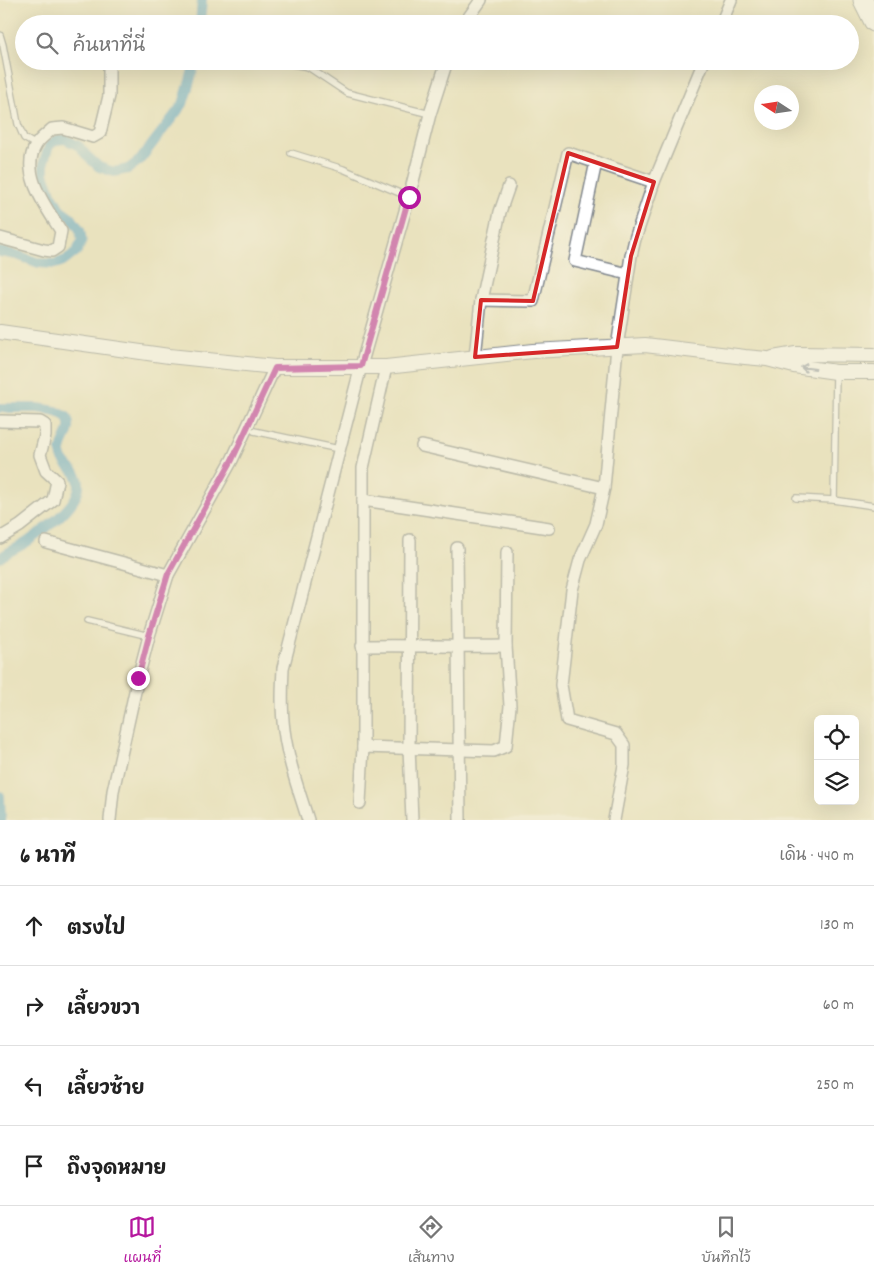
<!DOCTYPE html>
<html lang="th">
<head>
<meta charset="utf-8">
<style>
	body { margin:0; font-family:Dekko,"Playpen Sans Thai",sans-serif; background:#f6f6f6; color:#222 }
	.controls { position:absolute; right:15px; bottom:15px; display:grid; overflow:hidden; border-radius:8px; box-shadow:0 5px 20px #0002 }
	.controls button { width:45px; height:45px; display:grid; place-items:center; padding:0; border:0; border-bottom:1px solid #e0e0e0; background:#fff; color:#222; font:25px sans-serif }
	.compass { position:absolute; left:754px; top:85px; width:45px; height:45px; border-radius:50%; background:#fff; box-shadow:0 5px 20px #0002; rotate:282deg }
	.stop { position:absolute; width:15px; height:15px; margin:-11px; border:4px solid #b5179e; border-radius:50%; background:#fff }
	.stop.end { background:#b5179e; border-color:#fff; box-shadow:0 1px 5px #0008 }
	.list { margin:0; padding:0; list-style:none }
	h2 { display:flex; justify-content:space-between; align-items:center; height:65px; margin:0; padding:0 20px; font-size:21px }
	h2 small { font-size:16px; font-weight:400; color:#767676 }
	.list li { display:grid; grid-template-columns:32px 1fr auto; gap:15px; align-items:center; box-sizing:border-box; height:80px; padding:0 20px; border-top:1px solid #e0e0e0 }
	.list b { display:block; font-size:19px; white-space:nowrap }
	.list em { font-size:16px; font-style:normal; color:#767676 }
	.icon { flex:none; width:28px; height:28px; fill:none; stroke:currentColor; stroke-width:2; stroke-linecap:round; stroke-linejoin:round }
	.map { position:relative; flex:none; width:874px; height:820px; overflow:hidden }
	.search { position:absolute; background:#fff; box-shadow:0 5px 20px #0002; left:15px; right:15px; top:15px; height:55px; display:flex; align-items:center; gap:12px; box-sizing:border-box; padding:0 18px; border-radius:28px; color:#767676; font-size:19px }
	.sheet { height:385px; background:#fff }
	nav { display:flex; justify-content:space-around; align-items:center; box-sizing:border-box; height:70px; border-top:1px solid #e0e0e0; background:#fff; font-size:14px; color:#767676 }
	nav a { display:grid; justify-items:center; gap:2px }
	nav .on { color:#b5179e }
	.map>svg:first-child { display:block }
	.lines { fill:none; stroke-linecap:round; stroke-linejoin:round }
	.canal { stroke:#53a3cd; stroke-width:10 }
	.service-casing { stroke:#82888e; stroke-width:8 }
	.minor-casing { stroke:#82888e; stroke-width:14 }
	.tertiary-casing { stroke:#82888e; stroke-width:16 }
	.trunk-casing { stroke:#82888e; stroke-width:21 }
	.service { stroke:#fff; stroke-width:5.5 }
	.minor { stroke:#fff; stroke-width:11 }
	.tertiary { stroke:#fff; stroke-width:14 }
	.trunk { stroke:#fff; stroke-width:19 }
	.oneway { stroke:#8d97ae }
	.route { stroke:#b5179e; stroke-width:6 }
	.marked { fill:none; stroke:#d62828; stroke-width:4; stroke-linejoin:round }
</style>
</head>
<body>
<div class="map">
<svg width="874" height="820" viewBox="0 0 874 820">
	<rect width="100%" height="100%" fill="#fbf7ec"/>
	<filter id="ink" filterUnits="userSpaceOnUse"><feTurbulence type="fractalNoise" baseFrequency=".02" numOctaves="2"/><feDisplacementMap in="SourceGraphic" scale="10" xChannelSelector="R" yChannelSelector="G"/><feConvolveMatrix kernelMatrix="1 2 1 2 8 2 1 2 1" color-interpolation-filters="sRGB"/></filter>
	<filter id="wash" filterUnits="userSpaceOnUse"><feTurbulence type="fractalNoise" baseFrequency=".0096" numOctaves="4" result="noise"/><feDisplacementMap in="SourceGraphic" scale="20" xChannelSelector="R" yChannelSelector="G"/><feGaussianBlur stdDeviation="1.12" result="paint"/><feColorMatrix in="noise" values="0 0 0 0 0 0 0 0 0 0 0 0 0 0 0 0 0 1.4 0 .05"/><feComposite in="paint" operator="in"/></filter>
	<g filter="url(#wash)">
		<rect width="100%" height="100%" fill="#e9e2be"/>
		<g class="lines">
			<g class="canal">
				<path d="M200,24L202,0"/>
				<path d="M0,252L17,255L39,263L55,264L66,260L77,251L82,241L80,230L71,217L60,209L51,193L44,174V161L49,146L56,140L65,139L79,146L87,156L99,167L114,172L128,169L140,160L183,104L190,81L195,61"/>
				<path d="M0,408H38L56,411L67,417C68,420 70,425 69,428C68,437 60,444 61,454C63,466 78,470 79,483C81,505 43,531 27,542C19,548 8,551 0,558"/>
				<path d="M0,796L1,820"/>
			</g>
		</g>
	</g>
	<g filter="url(#ink)">
		<g class="lines">
			<defs>
				<g id="service">
					<path d="M0,35L3,45L18,124L24,138L36,145"/>
					<path d="M277,61L308,67L347,93L430,114"/>
					<path d="M291,153L343,169L409,197"/>
					<path d="M254,431L339,449"/>
					<path d="M796,498L834,500L874,506"/>
					<path d="M834,500L836,372"/>
					<path d="M87,621L149,636"/>
				</g>
				<g id="minor">
					<path d="M464,24L481,0"/>
					<path d="M721,24L731,0"/>
					<path d="M596,162L575,261L628,274"/>
					<path d="M0,238L44,250L52,251L58,247L61,231C47,208 19,173 36,145C39,139 47,134 52,129L63,128L93,137L100,133L109,96V66"/>
					<path d="M481,300L533,301L568,153L654,182"/>
					<path d="M475,357L481,300L500,212L509,186"/>
					<path d="M0,421L40,422L45,425V436L40,455L46,471L57,481L53,500L20,526L0,538"/>
					<path d="M422,446L604,488"/>
					<path d="M363,500L549,528"/>
					<path d="M410,540L409,747L412,820"/>
					<path d="M46,542L168,575"/>
					<path d="M457,548L460,820"/>
					<path d="M362,646C410,645 458,647 506,646"/>
					<path d="M363,747L494,751L506,746L510,706L506,646L507,552"/>
					<path d="M360,803L363,747V468L386,367"/>
					<path d="M110,820L113,791L138,678L149,636L168,575L232,460L275,367"/>
					<path d="M308,820C299,791 288,761 284,730C281,709 282,689 283,668L361,366L409,197L430,114L447,61"/>
					<path d="M614,820L624,765V745L616,734L567,720L561,685L572,590L580,560L596,524L604,488L617,347L631,256L635,239L654,182L704,61"/>
				</g>
				<g id="tertiary">
					<path d="M0,332L169,356L275,367H386L533,351L645,345L745,357L767,359L794,366L836,372H874"/>
					<path d="M773,358L796,354L874,355"/>
				</g>
				<path id="trunk" d="M863,0L874,22"/>
			</defs>
			<use href="#service" class="service-casing"/>
			<use href="#minor" class="minor-casing"/>
			<use href="#tertiary" class="tertiary-casing"/>
			<use href="#trunk" class="trunk-casing"/>
			<use href="#service" class="service"/>
			<use href="#minor" class="minor"/>
			<use href="#tertiary" class="tertiary"/>
			<use href="#trunk" class="trunk"/>
		</g>
		<defs><path id="oneway-shaft" d="M-6 0H5M1.5-3L5.5 0L1.5 3" fill="none" stroke-width="1.6" stroke-linecap="round" stroke-linejoin="round" transform="scale(1.25)"/></defs>
		<use class="oneway" href="#oneway-shaft" transform="translate(808 368) rotate(-173)"/>
	</g>
	<g class="lines" filter="url(#ink)">
		<path class="route" d="M138,678L149,636L168,574L232,460L275,368L361,366L409,197"/>
	</g>
	<path d="M0 0H874V820H0ZM568,153L654,182L631,256L617,347L475,357L481,300L533,301Z" fill="#e9e2be" fill-opacity=".55" fill-rule="evenodd"/>
	<path class="marked" d="M568,153L654,182L631,256L617,347L475,357L481,300L533,301Z"/>
</svg>
<div class="controls">
<button><svg class="icon" aria-label="locate" viewBox="0 0 24 24"><circle cx="12" cy="12" r="6"/><path d="M12 2v4M12 18v4M2 12h4M18 12h4"/></svg></button>
<button><svg class="icon" aria-label="layers" viewBox="0 0 24 24"><path d="M12 4l9 5-9 5-9-5zM3 14l9 5 9-5"/></svg></button>
</div>
<svg class="compass" viewBox="-18 -18 36 36"><path d="M0-13l5 13h-10z" fill="#e53935"/><path d="M0 13l5-13h-10z" fill="#767676"/></svg>
<div class="stop" style="left:409px;top:197px"></div>
<div class="stop end" style="left:138px;top:678px"></div>
<div class="search"><svg class="icon" aria-label="search" viewBox="0 0 24 24"><circle cx="10" cy="10" r="6"/><path d="M15 15l6 6"/></svg>ค้นหาที่นี่</div>
</div>
<section class="sheet">
<h2>6 นาที<small>เดิน · 440 m</small></h2>
<ul class="list">
<li><svg class="icon" aria-label="ahead" viewBox="0 0 24 24"><path d="M12 20V5M6 11l6-6 6 6"/></svg><div><b>ตรงไป</b></div><em>130 m</em></li>
<li><svg class="icon" aria-label="right" viewBox="0 0 24 24"><path d="M7 20v-9h11M14 6l5 5-5 5"/></svg><div><b>เลี้ยวขวา</b></div><em>60 m</em></li>
<li><svg class="icon" aria-label="left" viewBox="0 0 24 24"><path d="M17 20v-9H6M10 6l-5 5 5 5"/></svg><div><b>เลี้ยวซ้าย</b></div><em>250 m</em></li>
<li><svg class="icon" aria-label="arrive" viewBox="0 0 24 24"><path d="M6 21V4h12l-3 4 3 4H6"/></svg><div><b>ถึงจุดหมาย</b></div></li>
</ul>
</section>
<nav>
<a class="on"><svg class="icon" aria-label="map" viewBox="0 0 24 24"><path d="M3 6l6-2 6 2 6-2v14l-6 2-6-2-6 2zM9 4v14M15 6v14"/></svg>แผนที่</a>
<a><svg class="icon" aria-label="directions" viewBox="0 0 24 24"><path d="M12 3l9 9-9 9-9-9zM9 14v-3h6M13 9l2 2-2 2"/></svg>เส้นทาง</a>
<a><svg class="icon" aria-label="saved" viewBox="0 0 24 24"><path d="M7 4h10v16l-5-4-5 4z"/></svg>บันทึกไว้</a>
</nav>
</body>
</html>
